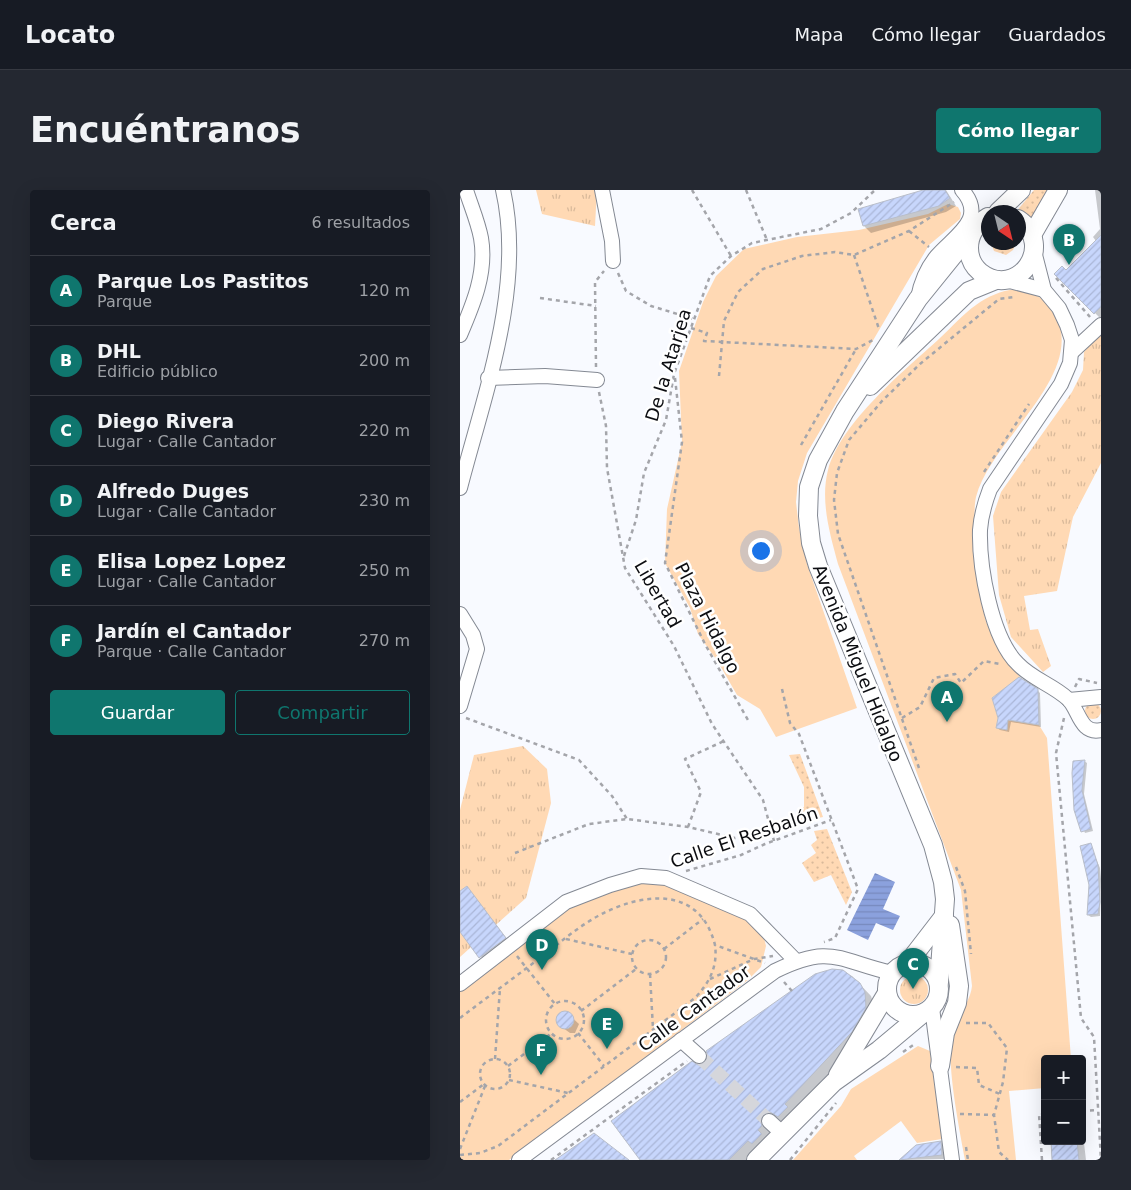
<!DOCTYPE html>
<html lang="es">
<head>
<meta charset="utf-8">
<style>
	body { margin:0; font-family:"DejaVu Sans",sans-serif; background:#242831; color:#f1f3f6 }
	.controls { position:absolute; right:15px; bottom:15px; display:grid; overflow:hidden; border-radius:5px; box-shadow:0 5px 20px #0002 }
	.controls button { width:45px; height:45px; display:grid; place-items:center; padding:0; border:0; border-bottom:1px solid #363941; background:#171b24; color:#f1f3f6; font:25px sans-serif }
	.compass { position:absolute; left:521px; top:15px; width:45px; height:45px; border-radius:50%; background:#171b24; box-shadow:0 5px 20px #0002; rotate:145deg }
	.you { position:absolute; left:300px; top:360px; width:18px; height:18px; margin:-12px; border:4px solid #fff; border-radius:50%; background:#1a73e8; box-shadow:0 0 0 8px #1a73e833 }
	.badge { display:grid; place-items:center; width:32px; height:32px; border-radius:50%; background:#0f766e; color:#fff; font-size:16px; font-weight:700 }
	.pin { position:absolute; translate:-50% -41px; filter:drop-shadow(0 1px 2px #0008) }
	.pin::after { content:''; position:absolute; top:26px; width:18px; height:15px; background:inherit; clip-path:polygon(0 0,100% 0,50% 100%) }
	.list { margin:0; padding:0; list-style:none }
	h2 { display:flex; justify-content:space-between; align-items:center; height:65px; margin:0; padding:0 20px; font-size:21px }
	h2 small { font-size:16px; font-weight:400; color:#9ea1a6 }
	.list li { display:grid; grid-template-columns:32px 1fr auto; gap:15px; align-items:center; box-sizing:border-box; height:70px; padding:0 20px; border-top:1px solid #363941 }
	.list b { display:block; font-size:19px; white-space:nowrap }
	.list p { margin:0; font-size:16px; white-space:nowrap; color:#9ea1a6 }
	.list em { font-size:16px; font-style:normal; color:#9ea1a6 }
	.actions { display:flex; gap:10px; padding:15px 20px }
	.actions a { flex:1; padding:11px 0; border:1px solid #0f766e; border-radius:5px; text-align:center; font-size:18px; color:#0f766e }
	.actions .main { background:#0f766e; color:#fff }
	.map { position:relative; flex:none; width:641px; height:970px; overflow:hidden; border-radius:5px }
	header { display:flex; align-items:center; gap:30px; box-sizing:border-box; height:70px; padding:0 25px; background:#171b24; border-bottom:1px solid #363941 }
	header strong { font-size:24px }
	nav { display:flex; gap:28px; margin-inline-start:auto; font-size:18px }
	.intro { display:flex; align-items:center; justify-content:space-between; box-sizing:border-box; height:120px; padding:0 30px }
	h1 { margin:0; font-size:35px }
	.button { padding:12px 22px; border-radius:5px; background:#0f766e; color:#fff; font-size:18px; font-weight:700 }
	main { display:flex; gap:30px; padding:0 30px }
	aside { flex:1; background:#171b24; border-radius:5px; box-shadow:0 5px 20px #0002 }
	.map>svg:first-child { display:block }
	.grass { fill:url(#grass-tufts) }
	.park { fill:#ffd9b4 }
	.garden { fill:url(#garden-dots) }
	.water { fill:url(#water-rules) }
	.shadow { fill:#0003 }
	.building { fill:url(#building-hatch); stroke:#b9bec9 }
	.lines { fill:none; stroke-linecap:round; stroke-linejoin:round }
	.minor-tunnel { stroke:#d5d6db; stroke-width:14; stroke-dasharray:14 7; stroke-linecap:butt }
	.minor-casing { stroke:#848993; stroke-width:16 }
	.major-casing { stroke:#848993; stroke-width:20 }
	.path { stroke:#a4a5aa; stroke-width:2.5; stroke-dasharray:4 4; stroke-linecap:butt }
	.minor { stroke:#fff; stroke-width:14 }
	.major { stroke:#fff; stroke-width:18 }
	.labels { text-anchor:middle; dominant-baseline:central; stroke-width:5; stroke-linejoin:round; paint-order:stroke }
	.street-label { font-size:18px; fill:#0c0d11; stroke:#fff }
</style>
</head>
<body>
<header>
<strong>Locato</strong>
<nav><a>Mapa</a><a>Cómo llegar</a><a>Guardados</a></nav>
</header>
<div class="intro"><h1>Encuéntranos</h1><a class="button">Cómo llegar</a></div>
<main>
<aside>
<h2>Cerca<small>6 resultados</small></h2>
<ul class="list">
<li><span class="badge">A</span><div><b>Parque Los Pastitos</b><p>Parque</p></div><em>120 m</em></li>
<li><span class="badge">B</span><div><b>DHL</b><p>Edificio público</p></div><em>200 m</em></li>
<li><span class="badge">C</span><div><b>Diego Rivera</b><p>Lugar · Calle Cantador</p></div><em>220 m</em></li>
<li><span class="badge">D</span><div><b>Alfredo Duges</b><p>Lugar · Calle Cantador</p></div><em>230 m</em></li>
<li><span class="badge">E</span><div><b>Elisa Lopez Lopez</b><p>Lugar · Calle Cantador</p></div><em>250 m</em></li>
<li><span class="badge">F</span><div><b>Jardín el Cantador</b><p>Parque · Calle Cantador</p></div><em>270 m</em></li>
</ul>
<div class="actions"><a class="main">Guardar</a><a>Compartir</a></div>
</aside>
<div class="map">
<svg width="641" height="970" viewBox="0 0 641 970">
	<defs>
		<pattern id="grass-tufts" width="24" height="20" patternUnits="userSpaceOnUse" patternTransform="scale(1.25)"><rect width="24" height="20" fill="#ffd9b4"/><path d="M3 7l-1-3M5 7V3M7 7l1-3M15 17l-1-3M17 17v-4M19 17l1-3" fill="none" stroke="#d9b99a"/></pattern>
		<pattern id="garden-dots" width="8" height="8" patternUnits="userSpaceOnUse" patternTransform="scale(1.25)"><rect width="8" height="8" fill="#ffd9b4"/><path d="M2 2h.1M6 6h.1" fill="none" stroke="#d9b99a" stroke-width="1.8" stroke-linecap="round"/></pattern>
		<pattern id="water-rules" width="6" height="5" patternUnits="userSpaceOnUse" patternTransform="scale(1.25)"><rect width="6" height="5" fill="#8ba1dd"/><path d="M0 2.5h6" fill="none" stroke="#7789bd"/></pattern>
		<pattern id="building-hatch" width="6" height="6" patternUnits="userSpaceOnUse" patternTransform="scale(1.25)"><rect width="6" height="6" fill="#c7d6fc"/><path d="M-1 1l2-2M0 6l6-6M5 7l2-2" fill="none" stroke="#aab6d7"/></pattern>
	</defs>
	<rect width="100%" height="100%" fill="#f8faff"/>
	<g class="grass">
		<path d="M76,0H137L135,36L82,24Z"/>
		<path d="M639,144L641,146V273L613,327L597,401L564,406L570,440L578,439L591,476L583,482L551,447L539,405L533,326L541,302L612,202L623,180L624,162Z"/>
		<path d="M63,556L87,579L91,613L66,708L0,767V620L14,565Z"/>
		<circle cx="454" cy="800" r="14"/>
	</g>
	<g class="park">
		<path d="M488,14L498,17L501,23L500,29L469,55L347,263L338,291L336,312L339,338L347,374L397,518L316,547L300,519L277,505L258,472L238,444L230,418L205,373L207,319L222,252L219,181L243,112L256,86L284,59L337,47L399,40L468,24Z"/>
		<path d="M555,99C575,103 591,110 598,130C621,190 530,251 516,307C511,328 520,409 526,431C532,451 550,469 563,484L532,508L538,528L536,538L547,540L548,530L579,535L587,548L611,869H585V898L549,901L556,970H505C499,937 486,874 492,843C496,826 510,814 512,796L501,700L378,374C370,344 360,311 368,280C381,232 444,181 480,148C492,137 503,124 516,115C528,106 541,101 555,99Z"/>
		<path d="M197,691L286,726L304,748L306,756L301,777L288,790L49,970H0V799L100,720L175,692Z"/>
		<path d="M458,856L470,861L482,949L457,953L441,931L394,966L397,970H333L381,916L391,899Z"/>
	</g>
	<g class="garden">
		<path d="M574,0H590L569,32L556,22Z"/>
		<path d="M531,53L556,52V53L553,60L546,65L534,61Z"/>
		<circle cx="633" cy="521" r="8"/>
		<path d="M340,564L363,627L341,632L340,618L344,617V597L329,565Z"/>
		<path d="M367,639L392,702L386,715L371,685L354,692L342,673L356,663L351,655L357,650L354,641Z"/>
	</g>
	<path class="water" d="M415,683L435,692L423,719L440,726L433,740L416,733L408,750L387,740Z"/>
	<g class="shadow">
		<path d="M468,0H486L496,16L486,22L411,43L404,36Z"/>
		<path d="M635,0H641V129L596,84L606,81L636,51L633,47L640,39Z"/>
		<path d="M577,500L580,503L581,537L551,532L549,542L540,540L537,538Z"/>
		<path d="M624,571L627,573L624,604L633,641L625,643L615,620Z"/>
		<path d="M630,655L640,678L641,689L640,726L631,727L628,725Z"/>
		<path d="M7,697L53,757L29,776L0,740V703Z"/>
		<path d="M383,782L392,786L411,806L417,825L403,853L292,970H181L238,876L246,873Z"/>
		<path d="M103,822L107,823L119,834L115,843H110L99,835L98,828Z"/>
		<path d="M622,936L626,970H594L592,951H622Z"/>
		<path d="M480,952L485,957L487,969L441,970L456,956Z"/>
	</g>
	<g class="building">
		<path d="M463,0H485L490,8L479,16L403,36L398,19Z"/>
		<path d="M641,45V117L634,124L594,84L602,76L606,80Z"/>
		<path d="M559,487L578,499L579,535L548,530L547,540L536,538L538,528L532,508Z"/>
		<path d="M625,570L622,600L631,639L621,642L614,620L612,583L613,571Z"/>
		<path d="M631,653L638,675L640,712L638,724L627,725L629,695L620,656Z"/>
		<path d="M7,696L46,748L19,768L0,742V701Z"/>
		<path d="M372,779L383,780L400,793L405,802L406,818L392,842L325,914L328,917L318,927L310,922L302,925L300,930L302,936L298,940L302,944L292,954L288,951L269,970H180L151,931L232,871L238,875L245,872L248,867L246,861L355,784Z"/>
		<circle cx="105" cy="830" r="9"/>
		<path d="M134,943L169,970H95Z"/>
		<path d="M481,951L482,965L439,970L456,955Z"/>
		<path d="M591,951H617L619,970H592Z"/>
	</g>
	<g class="lines">
		<path class="minor-tunnel" d="M239,866L309,931"/>
		<defs>
			<g id="minor">
				<path d="M142,0L152,51L153,71"/>
				<path d="M574,61L584,100L599,118L607,135L612,150L610,173L601,194L530,299C525,312 521,326 520,340C519,376 531,448 558,474C572,489 593,495 608,509C619,519 620,545 641,540"/>
				<path d="M546,90L584,100"/>
				<path d="M458,108C461,92 466,79 477,66C494,46 528,29 502,0"/>
				<path d="M0,145C13,115 27,82 21,48C18,32 11,16 6,0"/>
				<path d="M612,162L641,135"/>
				<path d="M28,188L85,186L137,190"/>
				<path d="M0,298C24,205 65,96 43,0"/>
				<path d="M0,424L13,445L17,459L0,516"/>
				<path d="M609,510L641,507"/>
				<path d="M0,794L106,712L150,695L181,686L206,688L290,724L336,771"/>
				<path d="M472,818L492,970"/>
				<path d="M221,850L239,866"/>
				<path d="M309,931L322,943"/>
				<path d="M59,970L315,781C371,753 379,771 432,783"/>
			</g>
			<g id="major">
				<path d="M538,22L561,0"/>
				<path d="M528,27C516,34 509,44 509,58C509,67 513,76 520,82C557,111 597,55 558,29"/>
				<path d="M572,45L598,0"/>
				<path d="M410,196L509,101L536,90"/>
				<circle cx="453" cy="799" r="26"/>
				<path d="M447,774L484,726"/>
				<path d="M479,792L485,709L483,692L473,655L358,376L351,353L348,326L349,297L358,270L385,221L458,109L513,41"/>
				<path d="M480,876L485,843L497,813L499,796L490,735"/>
				<path d="M378,885L427,803"/>
				<path d="M296,970L374,892L419,860L462,824"/>
			</g>
		</defs>
		<use href="#minor" class="minor-casing"/>
		<use href="#major" class="major-casing"/>
		<g class="path">
			<path d="M232,0L271,66"/>
			<path d="M286,0L307,50"/>
			<path d="M449,41L469,57"/>
			<path d="M394,65L419,139"/>
			<path d="M158,83L166,101L191,116L234,129"/>
			<path d="M596,88L630,127"/>
			<path d="M80,108L136,116"/>
			<path d="M231,138L247,143L244,151L262,152L396,159L413,150"/>
			<path d="M136,177L135,92L144,81"/>
			<path d="M259,186L264,131L278,102L303,79L342,66L375,62L394,65L449,41L494,12"/>
			<path d="M215,188L222,252L205,373L246,456L288,530"/>
			<path d="M139,202L146,236L147,278L165,378L214,456L252,534L303,610L314,651"/>
			<path d="M341,255L396,159"/>
			<path d="M524,282L569,214"/>
			<path d="M164,366L176,330L184,283L206,230L214,184L250,86L271,66L292,53L361,39L391,23L415,0"/>
			<path d="M615,497L619,489L637,493"/>
			<path d="M322,499L330,533L339,544L398,699L375,748L364,752"/>
			<path d="M6,528L119,570L152,606L167,629"/>
			<path d="M442,528L460,517L474,488L495,484L501,493L524,471L540,474"/>
			<path d="M604,528L596,563L621,828L634,847L641,970"/>
			<path d="M459,578L378,344L374,310L377,283L389,250L422,211L460,174L539,109L555,107"/>
			<path d="M228,637L241,602L225,569L264,551"/>
			<path d="M55,663L129,634L167,629L228,637L275,648L309,641"/>
			<path d="M496,677L505,701L511,764"/>
			<path d="M226,681L281,665L305,654L371,630"/>
			<path d="M106,749L172,764"/>
			<circle cx="189" cy="767" r="17"/>
			<path d="M204,759L243,729"/>
			<path d="M57,766L95,814"/>
			<path d="M190,784L193,839"/>
			<path d="M250,789L294,769L313,766"/>
			<path d="M324,792L332,801"/>
			<circle cx="105" cy="830" r="19"/>
			<path d="M121,821L176,779"/>
			<path d="M0,828C25,809 51,790 76,771C96,756 116,738 138,726C182,702 240,695 255,755L305,773"/>
			<path d="M506,833H528L547,858L543,892L534,925L539,962L548,970"/>
			<path d="M118,843L144,876"/>
			<path d="M443,862L456,853"/>
			<circle cx="35" cy="884" r="15"/>
			<path d="M35,869L40,798"/>
			<path d="M48,876L92,843"/>
			<path d="M496,877L517,878L519,895L540,904"/>
			<path d="M49,890L108,903"/>
			<path d="M0,912L24,894"/>
			<path d="M622,921L638,920"/>
			<path d="M500,924L534,925"/>
			<path d="M506,957L508,970"/>
			<path d="M0,959L25,896"/>
			<path d="M0,965L20,963L38,956L235,808C249,793 258,777 255,755"/>
			<path d="M91,970L227,871"/>
			<path d="M330,970L376,913"/>
			<path d="M582,970L579,924H585"/>
		</g>
		<use href="#minor" class="minor"/>
		<use href="#major" class="major"/>
	</g>
	<g class="labels">
		<g class="street-label">
			<text transform="translate(208 175) rotate(-73)">De la Atarjea</text>
			<text transform="translate(198 404) rotate(60)">Libertad</text>
			<text transform="translate(248 428) rotate(63)">Plaza Hidalgo</text>
			<text transform="translate(398 473) rotate(68)">Avenida Miguel Hidalgo</text>
			<text transform="translate(284 647) rotate(-19)">Calle El Resbalón</text>
			<text transform="translate(234 818) rotate(-36)">Calle Cantador</text>
		</g>
	</g>
</svg>
<div class="controls">
<button>+</button>
<button>−</button>
</div>
<svg class="compass" viewBox="-18 -18 36 36"><path d="M0-13l5 13h-10z" fill="#e53935"/><path d="M0 13l5-13h-10z" fill="#9ea1a6"/></svg>
<div class="you"></div>
<div class="pin badge" style="left:487px;top:532px">A</div>
<div class="pin badge" style="left:609px;top:75px">B</div>
<div class="pin badge" style="left:453px;top:799px">C</div>
<div class="pin badge" style="left:82px;top:780px">D</div>
<div class="pin badge" style="left:147px;top:859px">E</div>
<div class="pin badge" style="left:81px;top:885px">F</div>
</div>
</main>
</body>
</html>
